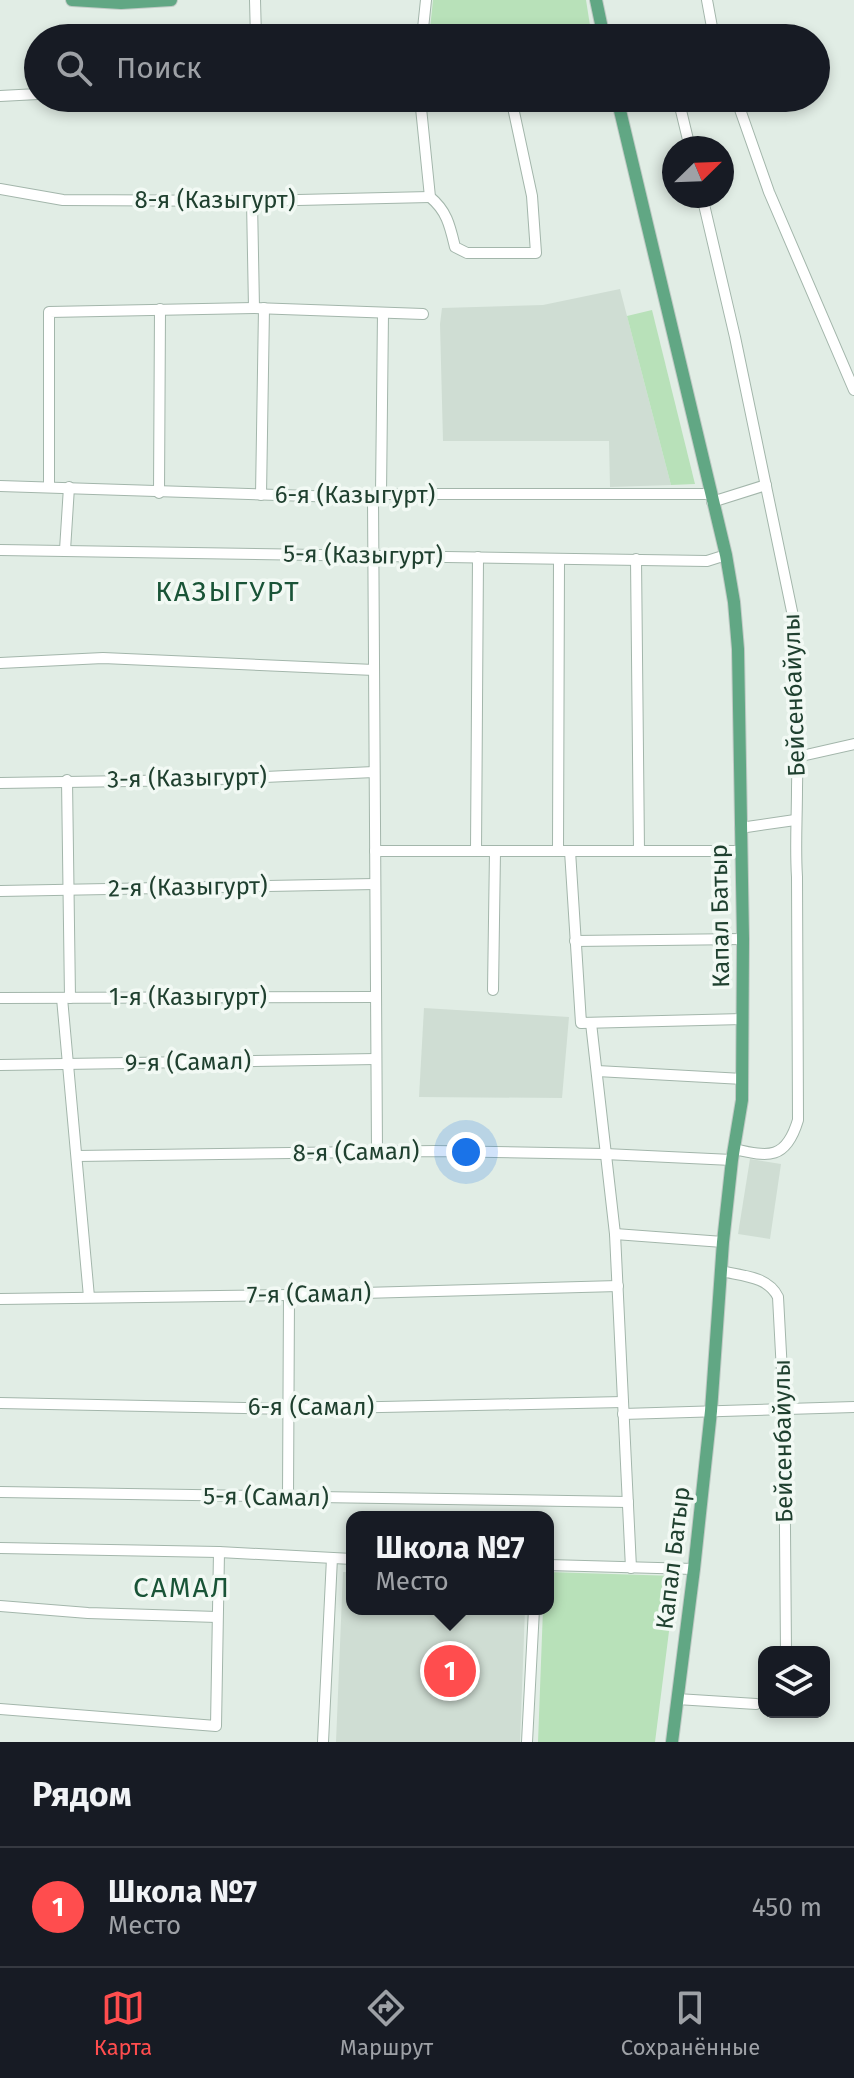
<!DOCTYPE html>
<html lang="ru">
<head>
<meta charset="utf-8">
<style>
	body { margin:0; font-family:"Fira Sans",sans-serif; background:#20242c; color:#f1f3f6 }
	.controls { position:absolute; right:24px; bottom:24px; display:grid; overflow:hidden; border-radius:16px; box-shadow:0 4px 12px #0003 }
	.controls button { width:72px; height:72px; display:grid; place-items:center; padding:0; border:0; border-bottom:2px solid #363941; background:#171b24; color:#f1f3f6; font:40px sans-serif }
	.compass { position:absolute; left:662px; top:136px; width:72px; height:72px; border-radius:50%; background:#171b24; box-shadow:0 4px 12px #0003; rotate:67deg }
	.you { position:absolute; left:466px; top:1152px; width:28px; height:28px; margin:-20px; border:6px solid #fff; border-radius:50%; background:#1a73e8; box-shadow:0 0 0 12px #1a73e833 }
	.badge { display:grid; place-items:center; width:52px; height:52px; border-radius:50%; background:#ff4d4e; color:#fff; font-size:26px; font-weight:700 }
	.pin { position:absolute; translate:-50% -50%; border:4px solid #fff; box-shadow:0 2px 8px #0006 }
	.popup { position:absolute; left:346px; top:1511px; width:208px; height:104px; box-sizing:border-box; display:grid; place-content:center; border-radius:16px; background:#171b24; filter:drop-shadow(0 2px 6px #0005); font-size:26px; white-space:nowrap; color:#9ea1a6 }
	.popup b { font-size:30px; color:#f1f3f6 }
	.popup::after { content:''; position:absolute; left:50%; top:100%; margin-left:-16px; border:16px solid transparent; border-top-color:#171b24 }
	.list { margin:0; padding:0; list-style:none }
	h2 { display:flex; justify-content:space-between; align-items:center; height:104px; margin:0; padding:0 32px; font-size:34px }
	h2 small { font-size:26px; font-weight:400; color:#9ea1a6 }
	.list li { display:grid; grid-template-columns:52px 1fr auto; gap:24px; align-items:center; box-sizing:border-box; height:120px; padding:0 32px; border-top:2px solid #363941 }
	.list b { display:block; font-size:30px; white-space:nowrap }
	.list p { margin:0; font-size:26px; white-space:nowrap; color:#9ea1a6 }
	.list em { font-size:26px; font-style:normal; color:#9ea1a6 }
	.icon { flex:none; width:44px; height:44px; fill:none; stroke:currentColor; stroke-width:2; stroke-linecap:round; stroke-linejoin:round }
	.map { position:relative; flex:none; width:854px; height:1742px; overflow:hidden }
	.search { position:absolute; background:#171b24; box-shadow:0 4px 12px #0003; left:24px; right:24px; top:24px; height:88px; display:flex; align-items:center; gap:20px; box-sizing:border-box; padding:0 28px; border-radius:44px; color:#9ea1a6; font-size:30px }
	.sheet { height:224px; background:#171b24 }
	nav { display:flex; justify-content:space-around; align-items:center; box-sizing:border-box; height:112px; border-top:2px solid #363941; background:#171b24; font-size:22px; color:#9ea1a6 }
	nav a { display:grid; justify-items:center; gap:4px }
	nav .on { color:#ff4d4e }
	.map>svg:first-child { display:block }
	.built { fill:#cfddd3 }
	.green { fill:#b8e1b9 }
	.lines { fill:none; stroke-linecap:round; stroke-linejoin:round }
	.minor-casing { stroke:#a3b6ab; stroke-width:12 }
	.major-casing { stroke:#c0cac5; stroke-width:14 }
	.minor { stroke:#fff; stroke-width:10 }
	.major { stroke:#61a784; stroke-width:12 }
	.labels { text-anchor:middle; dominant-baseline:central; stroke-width:7; stroke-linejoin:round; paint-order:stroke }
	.street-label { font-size:24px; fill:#1f402f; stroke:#f2f9f4 }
	.quarter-label { font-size:28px; letter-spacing:2px; fill:#195437; stroke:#f2f9f4 }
</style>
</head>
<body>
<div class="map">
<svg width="854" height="1742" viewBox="0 0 854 1742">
	<rect width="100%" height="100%" fill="#e1ede5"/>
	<g class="built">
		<path d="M620,289L671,485L610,487L609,441H443L440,324L442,308L543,305Z"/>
		<path d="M424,1008L569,1017L562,1098L419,1097Z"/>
		<path d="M750,1159L781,1164L770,1239L738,1234Z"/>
		<path d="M343,1572H352V1609H525L520,1742H336Z"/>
	</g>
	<g class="green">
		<path d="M433,0H586L592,38H429Z"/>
		<path d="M652,310L695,484L671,485L627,316Z"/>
		<path d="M548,1572L676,1576L655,1742H538L543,1609H548Z"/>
	</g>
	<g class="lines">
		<defs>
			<g id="minor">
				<path d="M255,0L256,38"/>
				<path d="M707,0L714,38"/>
				<path d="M422,38L426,0"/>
				<path d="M0,96L38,94"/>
				<path d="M420,98L430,197C447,211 450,226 455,247L467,253H536L532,196L511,98"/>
				<path d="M678,98L690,148"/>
				<path d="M736,98L769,192L854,390"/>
				<path d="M0,189L63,200L252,201L430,197"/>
				<path d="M702,196L735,337L794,621C798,677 798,733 797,789C797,819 795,847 797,877L798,1120C786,1160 769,1157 734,1149"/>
				<path d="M252,201L254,308"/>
				<path d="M0,486L373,498L381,494H710"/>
				<path d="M49,486V312L254,308L423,314"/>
				<path d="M159,493L160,309"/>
				<path d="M381,494L383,313"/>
				<path d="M261,495L264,308"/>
				<path d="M373,498L377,1151"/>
				<path d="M712,502L766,485"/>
				<path d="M0,550L707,561L726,555"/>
				<path d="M65,550L69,487"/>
				<path d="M636,559L639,851"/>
				<path d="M0,663L103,658L374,670"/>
				<path d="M797,757L854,744"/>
				<path d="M67,780L70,998"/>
				<path d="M0,783L196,780L374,772"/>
				<path d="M740,828L795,820"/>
				<path d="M375,851H740"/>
				<path d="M476,851L478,557"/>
				<path d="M558,851L559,559"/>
				<path d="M570,851L581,1023L743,1019"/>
				<path d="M0,891L375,884"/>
				<path d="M575,941L743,939"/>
				<path d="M493,990L495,851"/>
				<path d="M0,998L376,997"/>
				<path d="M62,998L89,1297"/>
				<path d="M591,1023L615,1234L631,1568"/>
				<path d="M0,1065L376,1059"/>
				<path d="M597,1071L743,1079"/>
				<path d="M77,1156L435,1151L605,1154L732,1160"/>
				<path d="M615,1234L723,1242"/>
				<path d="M721,1271C742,1276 768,1276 778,1297L784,1410L786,1652"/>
				<path d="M0,1299L289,1295L618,1286"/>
				<path d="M0,1403L288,1409L623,1402"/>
				<path d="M623,1414L854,1407"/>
				<path d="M0,1492L628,1502"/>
				<path d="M288,1497L289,1295"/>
				<path d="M0,1548L219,1552L352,1559"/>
				<path d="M548,1565L694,1569"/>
				<path d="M0,1606L88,1613L217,1617"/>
				<path d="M677,1699L756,1704"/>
				<path d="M0,1709L216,1726L219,1552"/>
				<path d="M323,1742L332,1558"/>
				<path d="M527,1742L534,1609"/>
			</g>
			<g id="major">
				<path d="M72,0L121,3L171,0"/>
				<path d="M596,0L604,38"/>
				<path d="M617,98L726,555L734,602L738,649L743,939L742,1100L732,1160L723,1242L711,1411L694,1569L672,1742"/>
			</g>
		</defs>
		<use href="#minor" class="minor-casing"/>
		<use href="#major" class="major-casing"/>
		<use href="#minor" class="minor"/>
		<use href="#major" class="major"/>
	</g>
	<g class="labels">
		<g class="street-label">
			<text x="215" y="200">8-я (Казыгурт)</text>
			<text x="355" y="495">6-я (Казыгурт)</text>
			<text transform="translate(363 555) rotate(1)">5-я (Казыгурт)</text>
			<text transform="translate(794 695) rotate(-92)">Бейсенбайулы</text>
			<text transform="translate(187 778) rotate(-1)">3-я (Казыгурт)</text>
			<text transform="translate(188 887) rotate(-1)">2-я (Казыгурт)</text>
			<text transform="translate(720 916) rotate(-91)">Капал Батыр</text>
			<text x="188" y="997">1-я (Казыгурт)</text>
			<text transform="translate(188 1062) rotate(-1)">9-я (Самал)</text>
			<text transform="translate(356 1152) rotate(-1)">8-я (Самал)</text>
			<text transform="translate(309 1294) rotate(-1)">7-я (Самал)</text>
			<text x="311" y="1407">6-я (Самал)</text>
			<text transform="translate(783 1441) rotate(-91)">Бейсенбайулы</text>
			<text transform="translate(266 1497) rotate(1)">5-я (Самал)</text>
			<text transform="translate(673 1558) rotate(-83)">Капал Батыр</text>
		</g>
		<g class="quarter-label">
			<text x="228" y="591">КАЗЫГУРТ</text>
			<text x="182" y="1587">САМАЛ</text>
		</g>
	</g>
</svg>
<div class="controls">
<button><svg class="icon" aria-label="layers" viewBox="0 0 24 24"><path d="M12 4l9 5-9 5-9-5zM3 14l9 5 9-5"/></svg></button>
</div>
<svg class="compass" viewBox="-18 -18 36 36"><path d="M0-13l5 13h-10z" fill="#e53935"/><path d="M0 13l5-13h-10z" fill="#9ea1a6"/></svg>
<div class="you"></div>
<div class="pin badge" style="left:450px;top:1671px">1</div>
<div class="popup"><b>Школа №7</b>Место</div>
<div class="search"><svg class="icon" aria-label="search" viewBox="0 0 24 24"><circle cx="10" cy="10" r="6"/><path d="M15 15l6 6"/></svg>Поиск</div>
</div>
<section class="sheet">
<h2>Рядом<small></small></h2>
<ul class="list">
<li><span class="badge">1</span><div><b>Школа №7</b><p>Место</p></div><em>450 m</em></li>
</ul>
</section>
<nav>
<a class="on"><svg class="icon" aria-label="map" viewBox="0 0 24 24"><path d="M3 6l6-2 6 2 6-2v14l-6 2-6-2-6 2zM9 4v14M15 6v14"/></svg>Карта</a>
<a><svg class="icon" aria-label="directions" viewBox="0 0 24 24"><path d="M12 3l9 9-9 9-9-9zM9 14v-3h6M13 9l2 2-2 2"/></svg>Маршрут</a>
<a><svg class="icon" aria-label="saved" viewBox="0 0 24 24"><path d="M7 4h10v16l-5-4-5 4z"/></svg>Сохранённые</a>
</nav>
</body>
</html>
